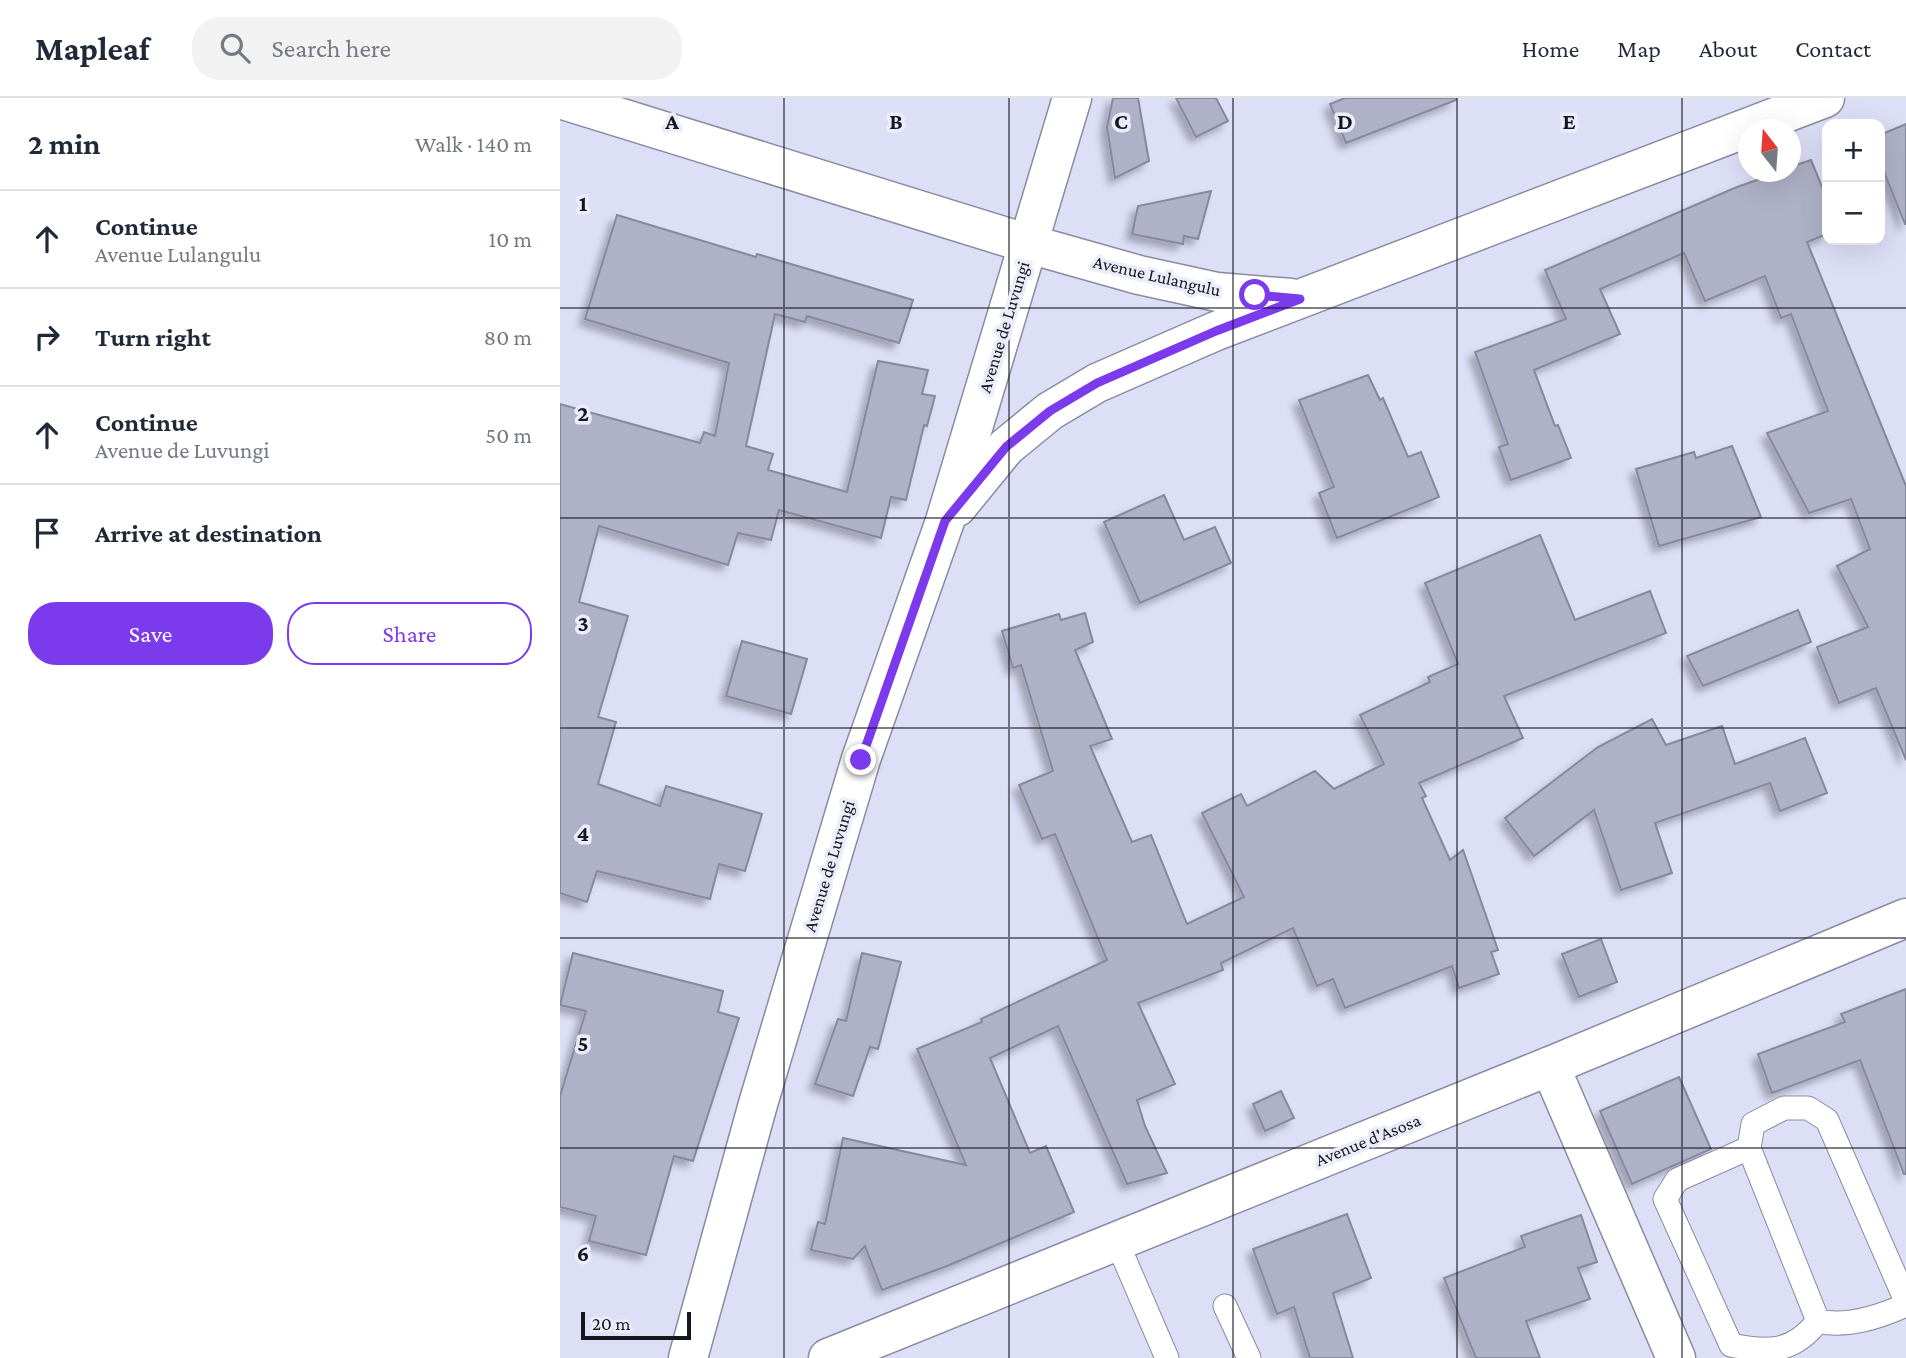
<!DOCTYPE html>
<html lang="en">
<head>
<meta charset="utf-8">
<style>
	body { margin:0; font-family:"Crimson Pro",serif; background:#f2f2f3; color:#1f2937 }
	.controls { position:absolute; right:21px; top:21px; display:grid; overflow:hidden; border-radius:14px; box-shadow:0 7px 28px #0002 }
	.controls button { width:63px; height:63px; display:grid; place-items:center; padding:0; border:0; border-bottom:2px solid #e0e1e3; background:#fff; color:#1f2937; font:35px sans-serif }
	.compass { position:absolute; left:1178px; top:21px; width:63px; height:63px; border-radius:50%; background:#fff; box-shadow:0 7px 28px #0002; rotate:343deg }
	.scale { position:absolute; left:21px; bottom:18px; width:110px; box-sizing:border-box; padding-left:7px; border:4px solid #15161e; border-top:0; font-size:19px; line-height:24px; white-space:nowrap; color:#15161e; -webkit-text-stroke:5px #ecedfb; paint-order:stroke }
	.stop { position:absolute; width:21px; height:21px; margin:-16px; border:5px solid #7c3aed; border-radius:50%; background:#fff }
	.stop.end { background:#7c3aed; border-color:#fff; box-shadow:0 2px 7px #0008 }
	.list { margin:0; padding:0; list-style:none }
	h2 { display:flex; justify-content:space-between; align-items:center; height:91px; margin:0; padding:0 28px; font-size:30px }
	h2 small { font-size:23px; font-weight:400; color:#747a83 }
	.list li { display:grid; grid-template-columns:46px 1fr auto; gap:21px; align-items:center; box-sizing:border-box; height:98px; padding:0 28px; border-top:2px solid #e0e1e3 }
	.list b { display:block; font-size:26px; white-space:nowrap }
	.list p { margin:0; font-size:23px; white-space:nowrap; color:#747a83 }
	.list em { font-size:23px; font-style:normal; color:#747a83 }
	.actions { display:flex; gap:14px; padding:21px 28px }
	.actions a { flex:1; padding:16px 0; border:2px solid #7c3aed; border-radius:28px; text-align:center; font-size:24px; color:#7c3aed }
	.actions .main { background:#7c3aed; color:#fff }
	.icon { flex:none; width:38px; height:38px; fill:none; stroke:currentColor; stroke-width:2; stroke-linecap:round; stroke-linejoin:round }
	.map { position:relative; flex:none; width:1346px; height:1260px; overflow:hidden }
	header { display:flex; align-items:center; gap:42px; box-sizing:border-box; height:98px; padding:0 35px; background:#fff; border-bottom:2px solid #e0e1e3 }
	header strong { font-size:33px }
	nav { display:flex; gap:38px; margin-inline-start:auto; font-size:24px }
	.search { width:490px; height:63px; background:#f2f2f3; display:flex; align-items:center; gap:18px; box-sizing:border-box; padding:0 24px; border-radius:28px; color:#747a83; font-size:26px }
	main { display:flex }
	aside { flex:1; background:#fff }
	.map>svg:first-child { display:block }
	.building { fill:#afb1c8; stroke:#87889e; stroke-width:2; filter:url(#shadow) }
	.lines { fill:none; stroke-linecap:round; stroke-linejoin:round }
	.service-casing { stroke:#8a8ba1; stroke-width:25 }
	.minor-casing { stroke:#8a8ba1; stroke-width:41 }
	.tertiary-casing { stroke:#8a8ba1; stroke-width:41 }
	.service { stroke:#fff; stroke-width:23 }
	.minor { stroke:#fff; stroke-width:38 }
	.tertiary { stroke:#fff; stroke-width:38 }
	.route { stroke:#7c3aed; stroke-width:9 }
	.grid { fill:none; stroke:#15161e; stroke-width:2; stroke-opacity:0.55 }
	.labels { text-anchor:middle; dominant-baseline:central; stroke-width:7; stroke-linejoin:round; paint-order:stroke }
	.street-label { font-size:18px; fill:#15161e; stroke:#ecedfb }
	.grid-label { font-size:23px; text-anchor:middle; font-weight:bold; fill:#15161e; stroke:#ecedfb; stroke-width:7; stroke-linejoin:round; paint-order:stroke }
</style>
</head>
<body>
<header>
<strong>Mapleaf</strong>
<div class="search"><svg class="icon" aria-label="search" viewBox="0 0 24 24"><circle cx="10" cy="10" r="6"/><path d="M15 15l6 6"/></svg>Search here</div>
<nav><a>Home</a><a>Map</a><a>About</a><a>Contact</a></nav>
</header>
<main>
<aside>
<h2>2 min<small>Walk · 140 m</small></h2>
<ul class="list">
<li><svg class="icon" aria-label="ahead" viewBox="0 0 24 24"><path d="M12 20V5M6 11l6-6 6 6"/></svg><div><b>Continue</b><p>Avenue Lulangulu</p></div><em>10 m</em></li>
<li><svg class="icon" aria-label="right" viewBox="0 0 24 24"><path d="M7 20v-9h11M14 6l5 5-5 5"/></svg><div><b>Turn right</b></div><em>80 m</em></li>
<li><svg class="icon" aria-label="ahead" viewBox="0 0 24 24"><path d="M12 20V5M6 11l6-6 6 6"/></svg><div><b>Continue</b><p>Avenue de Luvungi</p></div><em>50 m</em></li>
<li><svg class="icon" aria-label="arrive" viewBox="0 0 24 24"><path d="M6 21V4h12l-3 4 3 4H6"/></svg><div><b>Arrive at destination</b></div></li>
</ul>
<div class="actions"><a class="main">Save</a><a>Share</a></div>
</aside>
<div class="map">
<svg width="1346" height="1260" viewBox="0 0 1346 1260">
	<defs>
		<filter id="shadow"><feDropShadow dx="-6" dy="6" stdDeviation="3.5" flood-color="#0004"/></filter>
	</defs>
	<rect width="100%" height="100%" fill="#dddff7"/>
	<g class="building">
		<path d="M553,0H578L589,63L555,80L547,29Z"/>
		<path d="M616,0H656L668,23L636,39Z"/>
		<path d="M785,0H896V2L786,45L770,6Z"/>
		<path d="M1346,26V126H1345L1320,64V37Z"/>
		<path d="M1251,62L1267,101V136L1247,144L1346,388V662L1316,590L1279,605L1257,549L1308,529L1277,468L1310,451L1291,401L1249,415L1207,335L1268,313L1231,216L1221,220L1205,178L1145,203L1124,155L1040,191L1060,236L974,272L995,328L998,327L1011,360L951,382L939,349L948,346L915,254L1006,221L985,172L1177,89L1220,74H1230V69Z"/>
		<path d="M651,93L638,141L624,138L623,146L572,136L578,108Z"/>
		<path d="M57,117L196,159L197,156L353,202L339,245L247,218L245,224L215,216L186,348L213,356L208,372L287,394L318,263L368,272L362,296L375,298L367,328L364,327L346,402L331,399L321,440L219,412L211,442L178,435L168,467L39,428L19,504L68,518L38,619L56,624L38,686L100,708L106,688L202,716L185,773L159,766L150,801L37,773L27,804L0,795V306L140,345L144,334L155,338L169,265L25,221Z"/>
		<path d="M808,277L820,302L823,300L848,359L861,354L879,399L777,440L759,395L774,389L739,302Z"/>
		<path d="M1172,348L1201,419L1099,448L1076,371L1134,354L1136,360Z"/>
		<path d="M604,397L624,442L655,429L671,465L580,505L544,424Z"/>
		<path d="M980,437L1015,522L1090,493L1106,535L944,598L963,640L859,685L866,698L862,700L890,762L903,752L938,852L931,854L939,876L899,890L892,868L785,910L773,881L757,888L733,830L661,865L663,872L578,905L615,986L577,1002L585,1028L607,1075L567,1086L498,928L430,960L470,1055L486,1048L514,1114L387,1168L322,1192L305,1148L293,1161L251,1152L258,1124L265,1126L283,1040L406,1067L357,951L422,924L421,921L547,862L495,736L482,741L459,687L493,673L461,567L453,570L442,533L499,516L501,522L525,515L533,544L515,552L552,641L530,648L572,744L591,737L627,826L684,799L642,715L681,696L687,708L755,673L774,691L824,666L800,617L870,584L868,579L898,566L865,485Z"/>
		<path d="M1238,512L1251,544L1143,588L1127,558Z"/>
		<path d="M182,543L247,561L231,616L166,598Z"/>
		<path d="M1092,621L1106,647L1162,628L1175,666L1245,640L1267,695L1220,713L1210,685L1095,725L1112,775L1061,792L1034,712L974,758L945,720L1038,649Z"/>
		<path d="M1041,841L1057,884L1019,899L1002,856Z"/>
		<path d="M13,855L163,893L158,914L179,920L133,1063L114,1058L86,1157L29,1143L36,1118L0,1109V998L26,913L0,907Z"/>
		<path d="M302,855L341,864L318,951L310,949L293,998L255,986L278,921L286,923Z"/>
		<path d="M1346,891V1076H1344L1300,962L1212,995L1198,956L1285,924L1281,916Z"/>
		<path d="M1119,979L1151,1051L1072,1086L1040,1013Z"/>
		<path d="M721,993L734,1020L705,1033L693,1006Z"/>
		<path d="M787,1116L811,1180L773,1195L793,1260H750L734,1209L717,1216L693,1151Z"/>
		<path d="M1021,1117L1037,1164L1018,1170L1030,1201L966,1223L980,1260H916L884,1180L965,1149L961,1138Z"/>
	</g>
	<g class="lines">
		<defs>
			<g id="service">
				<path d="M1189,1050L1117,1082L1105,1101L1171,1247C1208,1255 1233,1255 1258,1223"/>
				<path d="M557,1144L607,1260"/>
				<path d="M1346,1203L1267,1022L1248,1010H1224L1193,1026L1189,1050L1258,1223C1287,1230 1319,1219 1346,1207"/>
				<path d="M665,1208L689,1260"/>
			</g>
			<g id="minor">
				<path d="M990,968L1116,1260"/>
				<path d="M268,1260L990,968L1346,820"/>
			</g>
			<g id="tertiary">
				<path d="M0,1L469,146L579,177L657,194L731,200"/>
				<path d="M397,409L446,349L490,313L537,285L656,233L1265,0"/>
				<path d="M128,1260L198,1006L301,661L385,423L512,0"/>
			</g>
		</defs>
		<use href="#service" class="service-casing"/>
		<use href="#minor" class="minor-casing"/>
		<use href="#tertiary" class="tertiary-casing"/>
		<use href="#service" class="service"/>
		<use href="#minor" class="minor"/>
		<use href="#tertiary" class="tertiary"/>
	</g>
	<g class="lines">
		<path class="route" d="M301,662L385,423L446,349L490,313L537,285L656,233L740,201L695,197"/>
	</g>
	<path class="grid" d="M224,0V1260M449,0V1260M673,0V1260M897,0V1260M1122,0V1260M0,210H1346M0,420H1346M0,630H1346M0,840H1346M0,1050H1346"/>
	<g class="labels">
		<g class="street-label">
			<text transform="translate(597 178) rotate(13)">Avenue Lulangulu</text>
			<text transform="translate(444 229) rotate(-73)">Avenue de Luvungi</text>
			<text transform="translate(269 768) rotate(-73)">Avenue de Luvungi</text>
			<text transform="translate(808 1042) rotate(-22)">Avenue d'Asosa</text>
		</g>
	</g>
	<g class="grid-label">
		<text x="112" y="31">A</text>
		<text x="336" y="31">B</text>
		<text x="561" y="31">C</text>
		<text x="785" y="31">D</text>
		<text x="1009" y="31">E</text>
		<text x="23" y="113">1</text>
		<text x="23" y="323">2</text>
		<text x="23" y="533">3</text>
		<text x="23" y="743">4</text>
		<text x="23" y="953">5</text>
		<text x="23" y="1163">6</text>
	</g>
</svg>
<div class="controls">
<button>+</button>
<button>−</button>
</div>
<svg class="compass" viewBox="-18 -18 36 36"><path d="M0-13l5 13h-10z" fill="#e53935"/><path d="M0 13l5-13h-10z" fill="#747a83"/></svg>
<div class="scale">20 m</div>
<div class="stop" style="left:695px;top:197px"></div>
<div class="stop end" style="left:301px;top:662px"></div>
</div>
</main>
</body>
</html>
